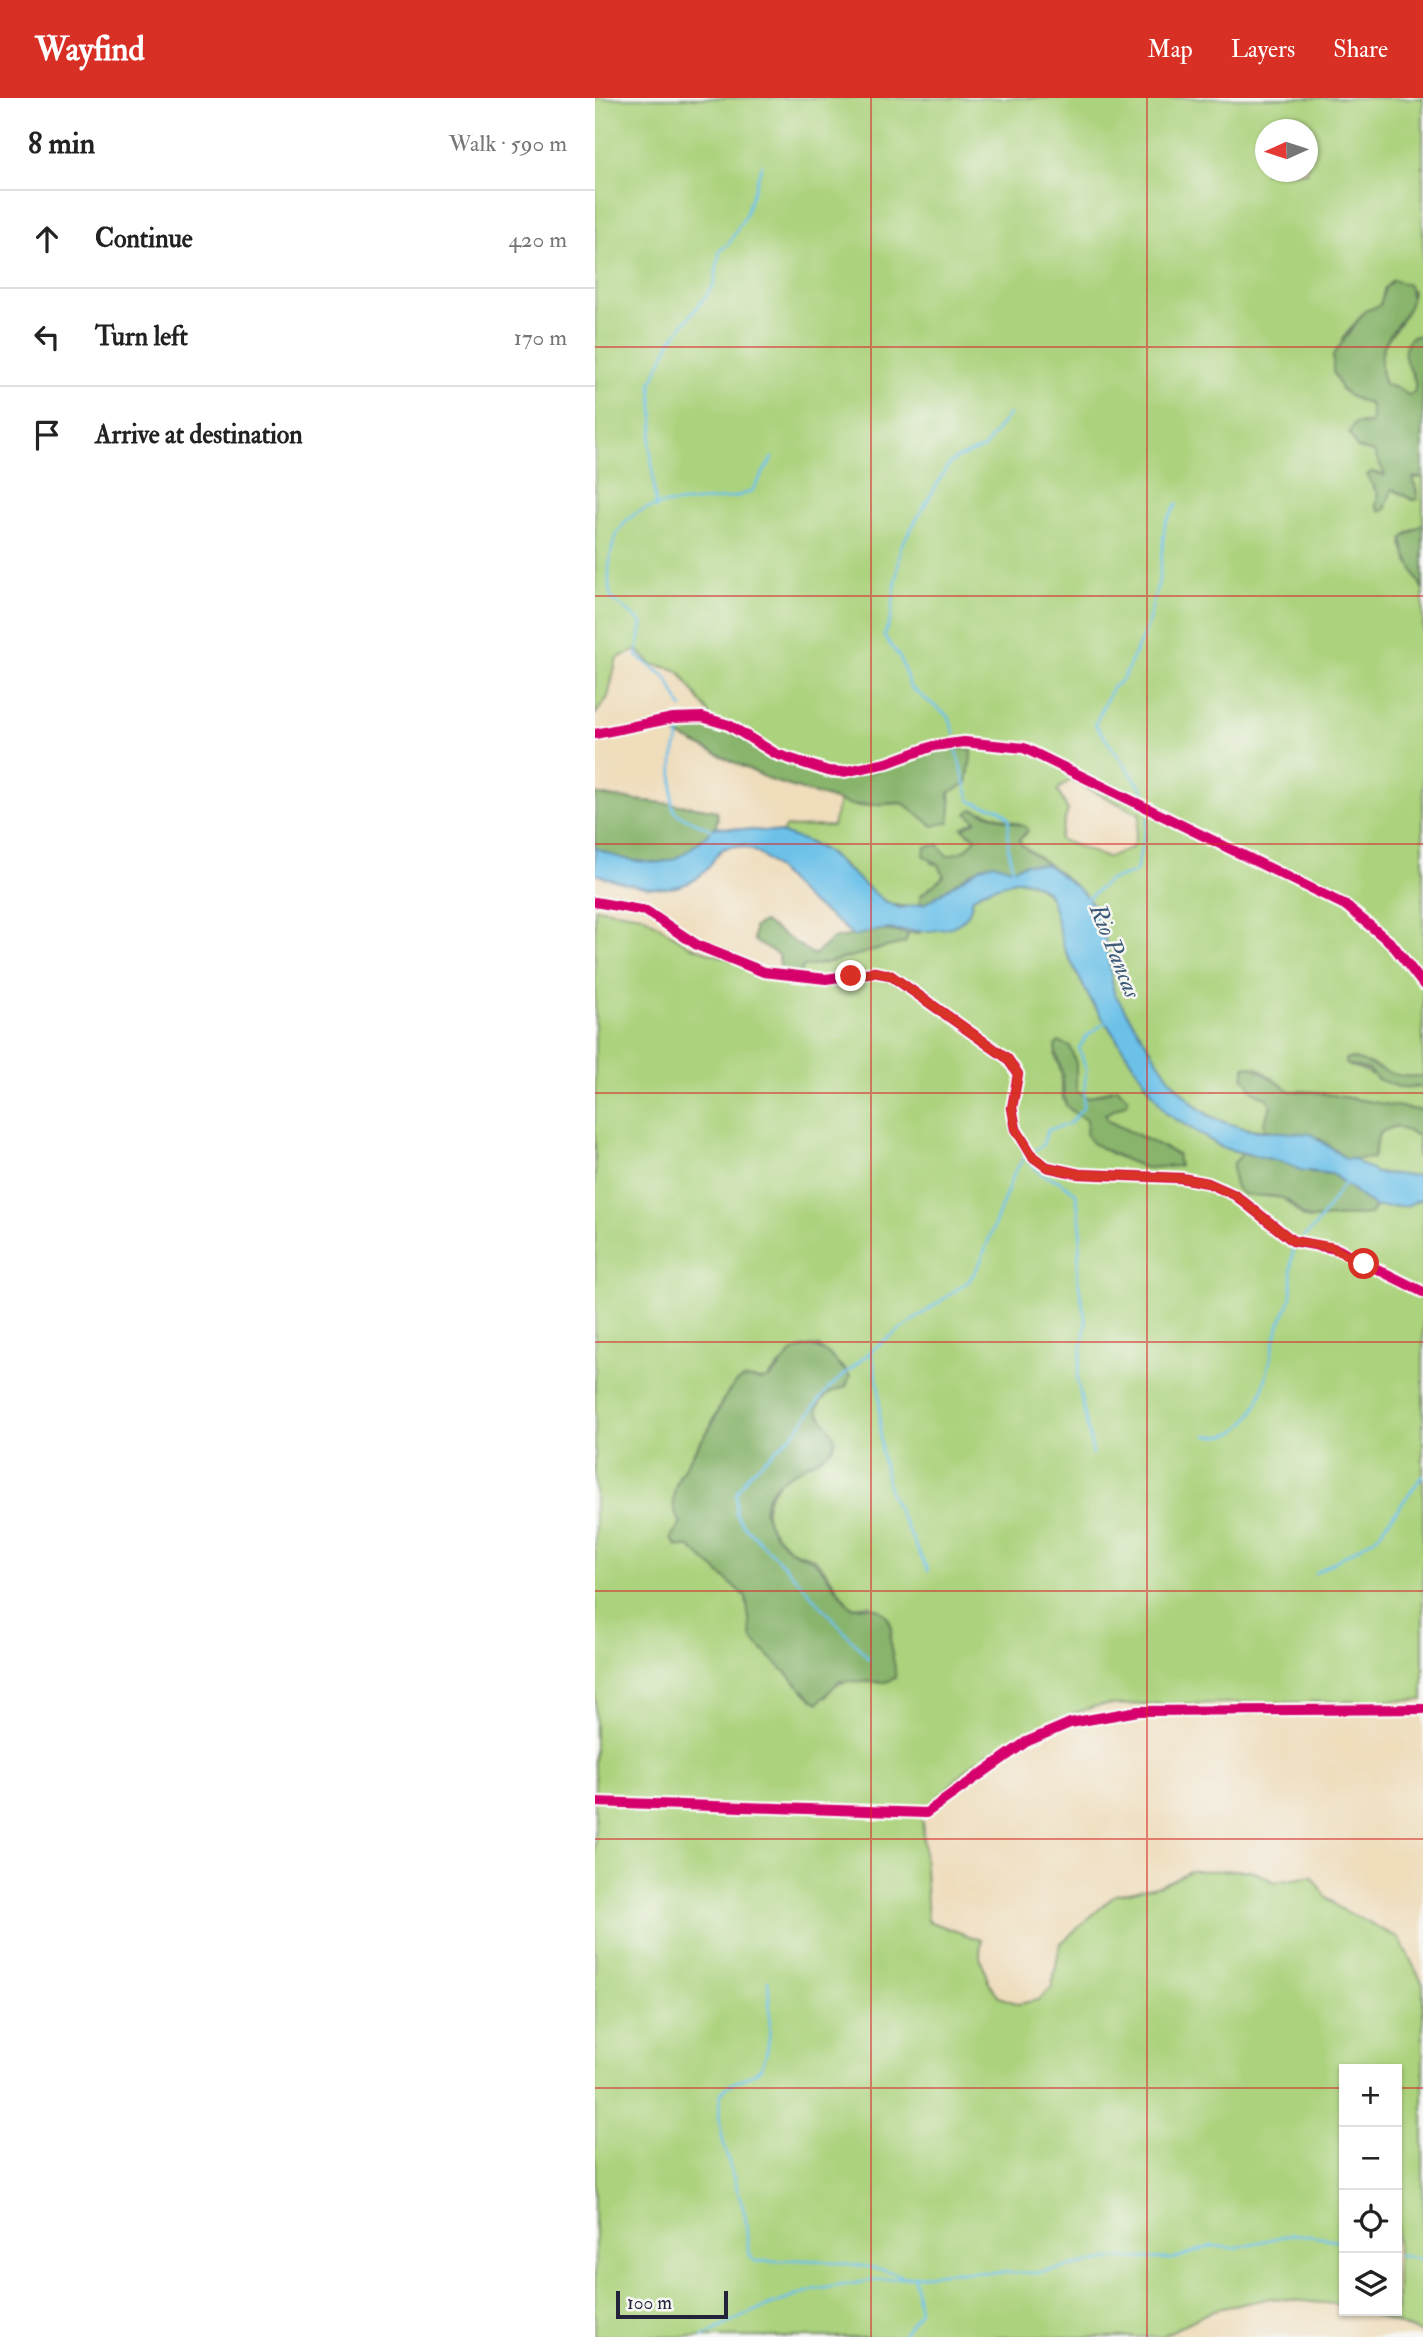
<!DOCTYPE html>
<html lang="en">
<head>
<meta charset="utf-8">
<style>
	body { margin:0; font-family:"IM FELL Double Pica",serif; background:#f6f6f6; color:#222 }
	.controls { position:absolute; right:21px; bottom:21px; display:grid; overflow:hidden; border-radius:0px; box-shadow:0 2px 5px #0004 }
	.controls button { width:63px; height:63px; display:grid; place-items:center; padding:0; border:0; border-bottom:2px solid #e0e0e0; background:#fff; color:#222; font:35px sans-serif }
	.compass { position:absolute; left:660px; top:21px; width:63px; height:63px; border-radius:50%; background:#fff; box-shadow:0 2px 5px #0004; rotate:267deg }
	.scale { position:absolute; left:21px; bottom:18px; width:112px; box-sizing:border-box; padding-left:7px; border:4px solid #22223b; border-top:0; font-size:19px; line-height:24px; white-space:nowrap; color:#22223b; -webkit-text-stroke:5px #f6f6f2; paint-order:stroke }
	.stop { position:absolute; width:21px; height:21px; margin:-16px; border:5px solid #d93025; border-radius:50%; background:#fff }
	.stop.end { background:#d93025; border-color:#fff; box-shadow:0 2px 7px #0008 }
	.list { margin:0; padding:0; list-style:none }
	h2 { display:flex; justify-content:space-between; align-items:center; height:91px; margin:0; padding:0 28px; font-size:30px }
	h2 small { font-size:23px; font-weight:400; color:#767676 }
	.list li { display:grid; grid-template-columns:46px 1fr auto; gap:21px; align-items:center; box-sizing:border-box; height:98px; padding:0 28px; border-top:2px solid #e0e0e0 }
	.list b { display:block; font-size:26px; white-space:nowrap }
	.list em { font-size:23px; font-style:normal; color:#767676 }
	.icon { flex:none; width:38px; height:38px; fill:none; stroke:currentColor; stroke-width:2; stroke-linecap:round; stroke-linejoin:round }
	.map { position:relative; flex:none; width:828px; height:2239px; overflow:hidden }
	header { display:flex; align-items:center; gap:42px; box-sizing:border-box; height:98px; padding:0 35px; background:#d93025; color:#fff }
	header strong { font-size:33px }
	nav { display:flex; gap:38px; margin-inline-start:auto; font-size:24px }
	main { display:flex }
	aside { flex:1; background:#fff }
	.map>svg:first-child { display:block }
	.green { fill:#abd27c; stroke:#667a5c; stroke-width:2; fill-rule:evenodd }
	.forest { fill:#88b46c; stroke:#556b54; stroke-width:2 }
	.water { fill:#6cc1e9; stroke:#477292; stroke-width:2 }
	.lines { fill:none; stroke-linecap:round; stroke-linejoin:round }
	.stream { stroke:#6cc1e9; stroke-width:2.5 }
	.minor-casing { stroke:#413e4e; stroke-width:12 }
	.minor { stroke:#fff; stroke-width:9 }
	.cycleway-casing { stroke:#f6f6f2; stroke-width:15 }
	.cycleway { stroke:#d6006c; stroke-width:10 }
	.route { stroke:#d93025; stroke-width:9 }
	.grid { fill:none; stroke:#d62828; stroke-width:2; stroke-opacity:0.55 }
	.labels { text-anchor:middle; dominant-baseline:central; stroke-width:5; stroke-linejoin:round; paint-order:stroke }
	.water-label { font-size:24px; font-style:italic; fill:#3c5a78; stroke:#f6f6f2 }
</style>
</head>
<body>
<header>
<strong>Wayfind</strong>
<nav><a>Map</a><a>Layers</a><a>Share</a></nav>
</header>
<main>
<aside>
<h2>8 min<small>Walk · 590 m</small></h2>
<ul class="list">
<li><svg class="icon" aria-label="ahead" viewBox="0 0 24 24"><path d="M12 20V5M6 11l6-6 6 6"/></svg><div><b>Continue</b></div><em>420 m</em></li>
<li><svg class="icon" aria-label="left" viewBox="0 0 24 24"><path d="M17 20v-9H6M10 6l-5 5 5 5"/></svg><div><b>Turn left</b></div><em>170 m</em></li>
<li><svg class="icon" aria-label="arrive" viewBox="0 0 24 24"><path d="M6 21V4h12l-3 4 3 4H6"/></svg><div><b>Arrive at destination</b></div></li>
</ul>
</aside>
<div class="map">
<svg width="828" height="2239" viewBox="0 0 828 2239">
	<rect width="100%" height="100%" fill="#f6f6f2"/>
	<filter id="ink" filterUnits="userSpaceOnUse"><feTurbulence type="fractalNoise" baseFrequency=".0143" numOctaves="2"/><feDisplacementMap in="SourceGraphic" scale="14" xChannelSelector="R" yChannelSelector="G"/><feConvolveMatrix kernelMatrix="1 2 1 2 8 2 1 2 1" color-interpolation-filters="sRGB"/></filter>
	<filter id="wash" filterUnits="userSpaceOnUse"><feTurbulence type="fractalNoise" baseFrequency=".00686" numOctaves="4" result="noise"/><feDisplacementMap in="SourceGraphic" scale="28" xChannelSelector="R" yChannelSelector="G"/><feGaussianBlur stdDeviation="1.57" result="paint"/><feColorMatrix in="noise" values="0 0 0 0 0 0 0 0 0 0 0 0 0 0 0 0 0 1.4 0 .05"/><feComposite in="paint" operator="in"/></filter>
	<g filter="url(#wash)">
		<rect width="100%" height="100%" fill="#efddbc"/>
		<g class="green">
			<path d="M0,0H828V237L816,239C799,262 826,275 819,295L813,297L803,290L790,287C772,236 813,238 817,192L790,190L785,207L766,218L747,241L754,298L776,307L777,325H764L791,377L777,374L774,382L783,396L781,408L793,402L797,391L817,402L823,396L818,380L828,379V426L811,436L807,447L828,492V978H798L774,965L754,968C784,974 793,994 828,989V1013L720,994L695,993L662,969L658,993L673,1001L676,1008L669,1024L671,1032C606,1031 578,988 546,938C537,923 524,908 518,892C508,865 514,838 499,810C489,790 446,761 427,747L424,742L431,736L425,726L388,713L379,720L380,725L374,726L371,734L382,740L371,752L352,759L344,747L336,765L344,767L349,778L346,783L325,798V807C282,817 264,774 231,753C218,745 200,741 186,735L191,729L238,728L244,703L263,708L308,705L338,728L356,712L355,693L372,685L375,663L368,651L344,648L263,677H232L178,659L119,623L86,576L79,571L56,566L42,552L22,560L13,599L0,617ZM670,32H712V74H670ZM475,682L545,716L538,749L512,760L464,741L473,712L462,692Z"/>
			<path d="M423,782L440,786L456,799L469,850L495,901L571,1015L628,1050L648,1055C637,1072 634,1080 648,1096L688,1100L709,1120L717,1121L775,1116L780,1109L811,1108L828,1100V1602L505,1607C462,1620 418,1637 382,1663C362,1678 344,1698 327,1716L333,1823L386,1842L385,1858L393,1883L404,1899L423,1906L443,1902L457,1889L465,1846L520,1797L566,1787L595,1773L656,1772L680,1784L717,1778L730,1798L744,1810L804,1840L828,1886V2236L770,2213H802V1971H749V2207L676,2200L618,2212L565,2239H0V810L47,817L97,849L199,882L208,869C243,865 275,851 310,845L313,835H324L377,808V801L387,793ZM474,948L481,966V993L493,1000L515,991L524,1009L510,1016L513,1023L582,1056L550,1069C526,1060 490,1051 492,1022C451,1002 477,991 460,957ZM223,1248L252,1273L251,1289C236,1293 227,1297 222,1312L239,1339C203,1370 133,1403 196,1451C202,1456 209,1455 216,1459C233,1469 242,1495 257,1509L275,1507L297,1530L294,1549L255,1582L237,1588L231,1599L157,1541L151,1499L95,1449L82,1448L77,1437L86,1425L84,1378L114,1331L127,1303L146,1281L170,1282L200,1253Z"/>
			<path d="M800,1028L824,1038L822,1057L828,1058L826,1079L781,1075L758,1061L778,1060L784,1035Z"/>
		</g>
		<g class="forest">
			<path d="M798,182L814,187C828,223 770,232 790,287L803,290L813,297L819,295C827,272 797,265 816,239L828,237V379L818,380L823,401L818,402L797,391L790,412L784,413L781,408L783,396L772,377L776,374L790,377L779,354L762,350L754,335L759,326L777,325L776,307L754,298L746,291L738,274V257L770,213L785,207L790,190Z"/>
			<path d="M828,426V492L811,458L807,441Z"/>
			<path d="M80,622L119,623L178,659L240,679L263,677L291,670L344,648L377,652L372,685L354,695L356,712L354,724L338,728L308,705L256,707L178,683L76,634Z"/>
			<path d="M0,696C40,704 84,704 122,713C125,727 119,731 108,740C99,748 88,759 76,762C54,768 19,761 0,749Z"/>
			<path d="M378,711L431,729L433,733L424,742L427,747L453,767H427L417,771C378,756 359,795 325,807V798L349,778L344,767L329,758L330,749L344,747L352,758L371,752L381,740L367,730L381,723L372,715Z"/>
			<path d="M169,824L219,857L237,841L286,832L313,835L310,845C275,851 243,865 208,869L199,883L186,879L184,857L159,843V829Z"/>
			<path d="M464,944L475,948L481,966V993L493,1000L522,990L533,1000L532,1005L510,1016L513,1023L582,1056L584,1068L550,1070L529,1061L497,1045L491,1036L492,1022C459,1006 473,1001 466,971C464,962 460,957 460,948Z"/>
			<path d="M756,960C787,968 793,981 828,978V989H803L782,981L774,972L751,966V961Z"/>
			<path d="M656,968L696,993L720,994L828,1013V1058H822L824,1038L800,1028L784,1035L778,1060L751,1061L724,1040L671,1032L669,1025L676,1008L673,1001L658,993L648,978L650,969Z"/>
			<path d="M648,1055L688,1064L715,1074L737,1076L780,1109L775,1116L715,1121C704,1118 700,1106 690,1101C665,1090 635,1114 638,1066Z"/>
			<path d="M217,1248L233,1255L255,1278L251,1289C236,1293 227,1297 222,1311C225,1322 237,1329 239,1339C246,1363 175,1371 170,1407C167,1424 183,1442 196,1452C206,1459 215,1457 223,1467C236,1480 243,1497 257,1509C277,1509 291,1507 297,1530C291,1552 302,1559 300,1580L291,1584L244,1583L224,1605L218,1602L157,1541L151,1499L95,1449L82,1448L76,1441L86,1425C62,1394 100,1356 114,1331C125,1313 128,1294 146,1281C155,1278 166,1285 174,1280C190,1269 187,1252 217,1248Z"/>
		</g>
		<path class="water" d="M121,729L183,734L211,743L229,752L289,803L305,810L331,805L386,769L398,765L417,771L430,766L453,767L485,792L498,807L510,840L519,895L577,984L600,1008L619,1021L655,1032L716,1036L751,1061H758L781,1075L828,1078V1100L811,1108L780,1109L737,1076L705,1072L688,1064L628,1050L571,1015L495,901L469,850L457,804L452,793L434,783L423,782L387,793L377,801C376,838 327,834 302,832C287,830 272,835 258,838C245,824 232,816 216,805C194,789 168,742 134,749C122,751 119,763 112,771C84,804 33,787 0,776V749C19,761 60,770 81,760C96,752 109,740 121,729Z"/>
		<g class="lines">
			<g class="stream">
				<path d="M61,410L55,345L59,325L56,286L75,244L119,187L125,152L134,146L150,118L167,67"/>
				<path d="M87,610L71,579L42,558L47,525L16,500C12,485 14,471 16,456C28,384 109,415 157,393L178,359"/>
				<path d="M88,624L78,661L77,708L82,716L119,733"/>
				<path d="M360,637L354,619L315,589L305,560L289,538L296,519L306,448L352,369L360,361L389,350L414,316"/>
				<path d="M361,652L375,702C388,712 403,703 414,721L413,749L418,772"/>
				<path d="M558,706L500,626L517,590L528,581L552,529L564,482L570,425L582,406"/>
				<path d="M491,802L513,783L541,774L553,719"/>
				<path d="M440,1052L447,1048L453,1032L474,1026L488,1010L491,971L484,950L492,938L512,923"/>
				<path d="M430,1060L446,1076L462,1082L481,1095L486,1131L482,1177L491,1224L482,1281L498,1356"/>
				<path d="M708,1139C727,1126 735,1102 750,1085"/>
				<path d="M276,1253L284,1290L286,1354L295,1396L333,1473"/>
				<path d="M612,1337C665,1348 672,1271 682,1233C685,1221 694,1211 696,1198C698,1180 693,1169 699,1150"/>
				<path d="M720,1475L782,1439L828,1377"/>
				<path d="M274,1561L192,1470L147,1426L141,1415V1396L153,1377L201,1333L233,1291L282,1248L374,1183L385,1165L419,1075L431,1057"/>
				<path d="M173,1883C175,1907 178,1948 166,1969C157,1983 127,1982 125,2001C120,2035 141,2084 150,2117C153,2130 150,2155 159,2163C173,2164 184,2163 198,2162C223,2161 285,2168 307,2178"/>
				<path d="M802,2157L828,2162"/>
				<path d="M107,2239L157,2214L218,2192L274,2183L356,2174L440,2175L521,2160L578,2161L617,2148L639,2150L698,2136L749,2143"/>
				<path d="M306,2239L324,2214L319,2179"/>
			</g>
		</g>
	</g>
	<g filter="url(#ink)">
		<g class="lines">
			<defs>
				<g id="minor">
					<path d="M0,636L78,620L107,619L134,627L181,656L233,673L248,674L292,665L338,648L369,644L429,650L750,807L797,846L828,886"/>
					<path d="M0,804L51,813L102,847L169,874L231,881L279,874L295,877L412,960L423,976L417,1010L421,1031L438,1059L452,1069L484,1076L586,1080L613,1085L640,1097L698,1143L742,1151L828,1194"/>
					<path d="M0,1704L331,1715L431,1644L475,1625L543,1613L828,1611"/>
				</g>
			</defs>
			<use href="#minor" class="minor-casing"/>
			<use href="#minor" class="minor"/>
			<defs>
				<g id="cycleway">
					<path d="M0,636L78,620L107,619L134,627L181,656L233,673L248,674L292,665L338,648L369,644L429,650L750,807L797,846L828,886"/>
					<path d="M0,804L51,813L102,847L169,874L231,881L279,874L295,877L412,960L423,976L417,1010L421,1031L438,1059L452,1069L484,1076L586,1080L613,1085L640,1097L698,1143L742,1151L828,1194"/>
					<path d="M0,1704L331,1715L431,1644L475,1625L543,1613L828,1611"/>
				</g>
			</defs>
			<use href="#cycleway" class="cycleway-casing"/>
			<use href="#cycleway" class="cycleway"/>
		</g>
	</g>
	<g class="lines" filter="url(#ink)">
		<path class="route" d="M256,878L279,874L295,877L412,960L423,976L417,1010L421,1031L438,1059L452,1069L484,1076L586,1080L613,1085L640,1097L698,1143L736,1149L769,1166"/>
	</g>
	<path class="grid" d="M276,0V2239M552,0V2239M0,249H828M0,498H828M0,746H828M0,995H828M0,1244H828M0,1493H828M0,1741H828M0,1990H749M802,1990H828"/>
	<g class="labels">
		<g class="water-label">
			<text transform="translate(520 853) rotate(68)">Rio Pancas</text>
		</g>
	</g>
</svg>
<div class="controls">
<button>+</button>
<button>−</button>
<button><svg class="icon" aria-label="locate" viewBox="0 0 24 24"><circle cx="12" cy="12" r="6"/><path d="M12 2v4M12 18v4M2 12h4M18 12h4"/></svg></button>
<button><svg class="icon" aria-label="layers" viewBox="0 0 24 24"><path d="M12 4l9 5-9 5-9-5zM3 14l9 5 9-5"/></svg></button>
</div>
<svg class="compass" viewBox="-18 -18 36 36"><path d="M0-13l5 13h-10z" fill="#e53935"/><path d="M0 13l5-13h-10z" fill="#767676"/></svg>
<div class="scale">100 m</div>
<div class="stop" style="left:769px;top:1166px"></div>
<div class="stop end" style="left:256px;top:878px"></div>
</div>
</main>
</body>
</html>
